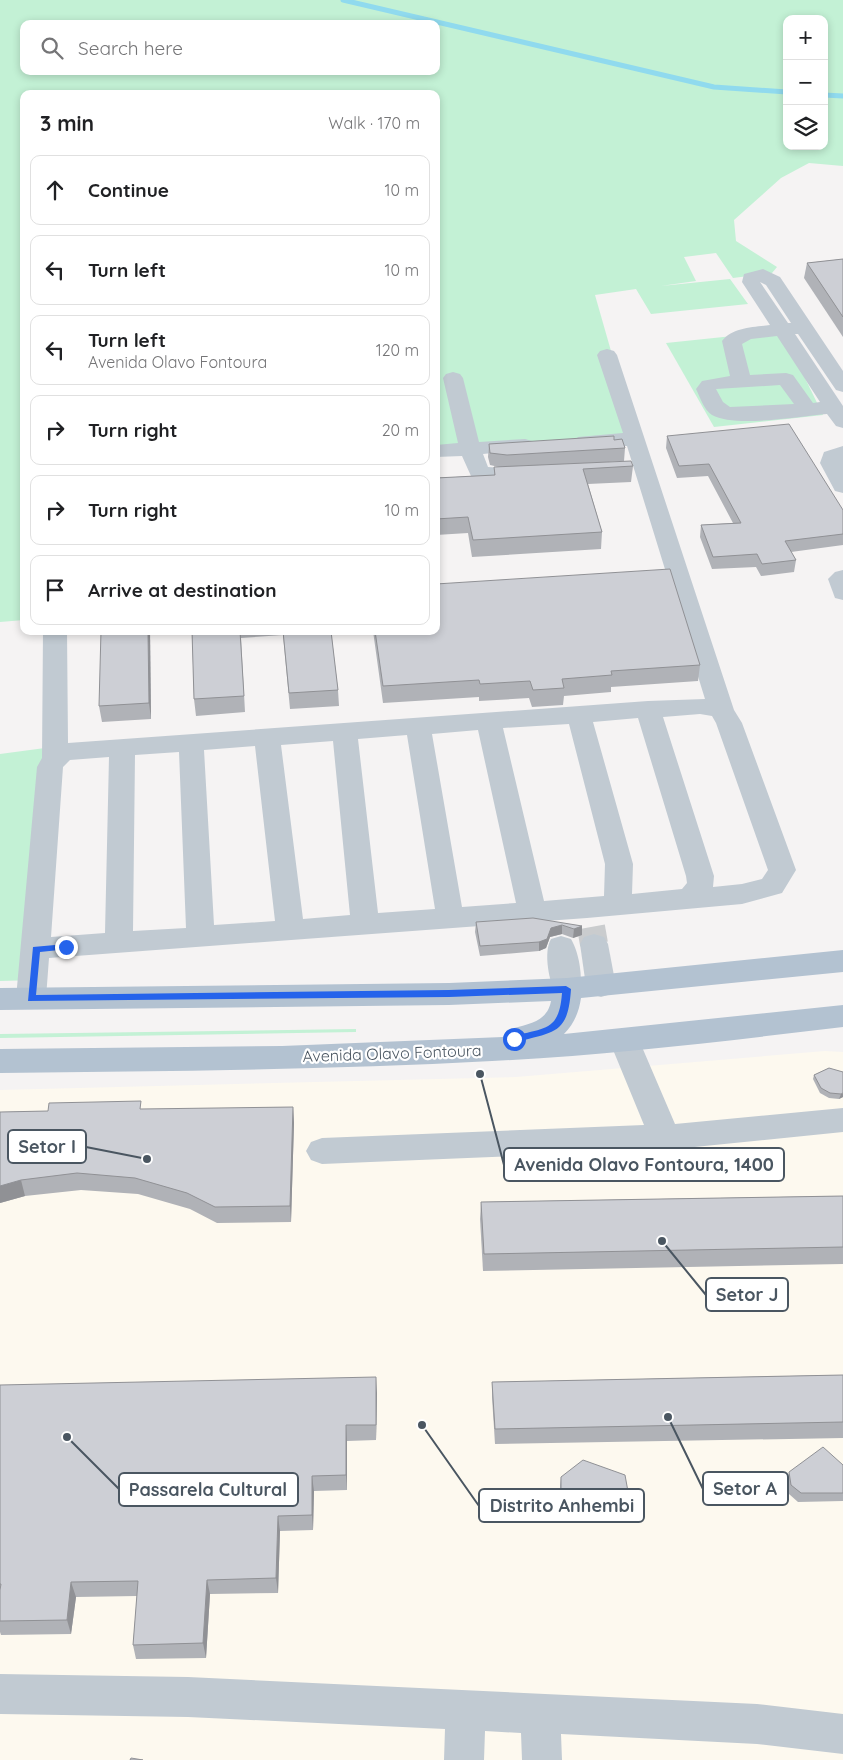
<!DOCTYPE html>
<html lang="en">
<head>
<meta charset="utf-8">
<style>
	body { margin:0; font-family:Quicksand,sans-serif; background:#f6f6f6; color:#202124 }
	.controls { position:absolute; right:15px; top:15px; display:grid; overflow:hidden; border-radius:10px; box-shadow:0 2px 8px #0003 }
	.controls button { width:45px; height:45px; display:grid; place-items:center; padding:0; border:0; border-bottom:1px solid #e0e0e0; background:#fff; color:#202124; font:25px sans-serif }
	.stop { position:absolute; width:15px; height:15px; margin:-11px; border:4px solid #2563eb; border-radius:50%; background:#fff }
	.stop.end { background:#2563eb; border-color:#fff; box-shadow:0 1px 5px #0008 }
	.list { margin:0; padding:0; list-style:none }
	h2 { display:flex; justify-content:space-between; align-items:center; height:65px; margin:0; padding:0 20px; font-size:21px }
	h2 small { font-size:16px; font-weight:400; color:#757577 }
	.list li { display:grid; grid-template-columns:32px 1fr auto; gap:15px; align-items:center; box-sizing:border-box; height:70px; margin:0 10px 10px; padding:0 10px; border:1px solid #e0e0e0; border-radius:10px }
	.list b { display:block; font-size:19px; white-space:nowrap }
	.list p { margin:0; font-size:16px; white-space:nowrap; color:#757577 }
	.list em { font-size:16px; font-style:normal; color:#757577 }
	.icon { flex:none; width:28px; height:28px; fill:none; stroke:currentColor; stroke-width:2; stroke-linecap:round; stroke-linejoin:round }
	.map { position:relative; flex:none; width:843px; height:1760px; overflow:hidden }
	.search { position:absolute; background:#fff; box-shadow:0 2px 8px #0003; left:20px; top:20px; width:420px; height:55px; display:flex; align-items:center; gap:12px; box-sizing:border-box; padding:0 18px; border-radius:10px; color:#757577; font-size:19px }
	.panel { position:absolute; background:#fff; box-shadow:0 2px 8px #0003; left:20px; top:90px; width:420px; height:545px; border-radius:10px }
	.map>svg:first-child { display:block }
	.commercial { fill:#fdf9ef }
	.green { fill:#c3f1d5; fill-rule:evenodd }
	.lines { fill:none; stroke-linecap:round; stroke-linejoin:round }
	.stream { stroke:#90daee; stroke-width:5 }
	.minor-tunnel { stroke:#caccce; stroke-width:28; stroke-dasharray:28 14; stroke-linecap:butt }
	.minor { fill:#c1cad2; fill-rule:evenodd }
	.major { fill:#b3c2d1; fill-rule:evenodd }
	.wall { fill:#b0b2b7 }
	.shaded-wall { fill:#909195 }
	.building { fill:#cdcfd5; stroke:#909195 }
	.route { fill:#2563eb }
	.labels { text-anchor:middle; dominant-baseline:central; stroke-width:4.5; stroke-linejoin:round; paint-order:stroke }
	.street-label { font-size:16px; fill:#4a5661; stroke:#fff }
	.leader { fill:none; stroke:#4a5661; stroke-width:2 }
	.callout-dot { fill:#4a5661; stroke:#fff; stroke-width:2 }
	.callout { fill:#fff; stroke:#4a5661; stroke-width:2 }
	.callout-label { font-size:18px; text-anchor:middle; font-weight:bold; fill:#4a5661 }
</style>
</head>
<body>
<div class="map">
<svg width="843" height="1760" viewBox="0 0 843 1760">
	<rect width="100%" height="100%" fill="#f5f3f3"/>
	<path class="commercial" d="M825,1051L843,1052V1760H0V1090L516,1077Z"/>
	<g class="green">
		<path d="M0,0H843V166L809,163L781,178L734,220L736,241L777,267L772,273L733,278L716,253L684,257L696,281L661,286L730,279L748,304L651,314L636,289L595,295L635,435L436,448V94H24V620L0,622ZM787,19H824V146H787ZM24,24H436V71H24Z"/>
		<path d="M782,331L823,415L714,427L666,343Z"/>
		<path d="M45,748L38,980L0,981V754Z"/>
		<path d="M356,1029V1032L0,1038V1034Z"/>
	</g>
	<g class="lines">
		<g class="stream">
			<path d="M343,0L714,87L787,92"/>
			<path d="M824,95L843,96"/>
		</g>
		<path class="minor-tunnel" d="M591,927L594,944"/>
		<g class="minor">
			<path d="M763,269L780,277L843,371V392L836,390L798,334H795L843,406V428L836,426L827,414C801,416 735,428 712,415C704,410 700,397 696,389L702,381L730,376L722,341C732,327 755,327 770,325L742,282L744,274ZM760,282L766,285L791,323H788ZM777,336L820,402L813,403L793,375L786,373L750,375L742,344L751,339ZM780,385L794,404L730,407L723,402L716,389Z"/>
			<path d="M607,349L614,351L617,355L734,710L742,723L796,870L782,893L742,904L587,918L49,958L46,998L41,1006L31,1009L21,1006L16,998L37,767L42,758L43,631H67L68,743L648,701L705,699L627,446L585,447L578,445L574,441L578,437L623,433L597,355L600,351ZM700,714L712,716L716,723L768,870L762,879L742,884L713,887L714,876L663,717ZM638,718L686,876L687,883L682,889L632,894L633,864L593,722ZM569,724L605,864L604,896L544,901L503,728ZM478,730L516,903L462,907L432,734ZM407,735L435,909L378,913L358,739ZM333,741L350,915L303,919L281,745ZM255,746L275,921L214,925L204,750ZM179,752L186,928L133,931L135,755ZM109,757L105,933L51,937L63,767L70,760Z"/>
			<path d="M453,372L460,374L463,378L479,442L525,439L532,441L536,445L532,449L483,454L488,467L536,470L539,475L536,480L489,481L471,476L462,456L436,457V445L458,443L443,378L446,374Z"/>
			<path d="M843,446V493L835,491L820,463L824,452Z"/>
			<path d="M843,570V600L835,598L828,579L835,572Z"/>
			<path d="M594,934L604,937L608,944L616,986L611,994L601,997L591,994L586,986L580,944L584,937Z"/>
			<path d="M561,936L571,939C579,952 585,983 577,997L567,1000L557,997C549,983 543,952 551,939Z"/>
			<path d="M624,1029L635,1032L639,1040L675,1124L843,1108V1132L665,1150L322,1164L311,1160L306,1151L311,1142L322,1138L644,1125L609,1040L613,1032Z"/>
			<path d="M0,1674L188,1677L757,1704L843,1714V1754L757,1744L561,1734L562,1760H522L521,1733L485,1731L484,1760H444L445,1729L188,1717L0,1714Z"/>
		</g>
		<path class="major" d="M843,950V972L581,998C579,1012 574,1024 564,1034L843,1005V1027C726,1041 610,1055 492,1061C328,1070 164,1071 0,1073V1049L282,1046L503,1037L507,1030C527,1024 547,1023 551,1001L449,1005L0,1010V988L449,983L567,978Z"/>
	</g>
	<g class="wall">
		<path d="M843,259V337L804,278L807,263Z"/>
		<path d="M667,436L843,510V545L791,552L796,560L794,572L761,576L756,567L712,569L700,537L701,525L733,523L708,476L677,478L666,448Z"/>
		<path d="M614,440L625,448L624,461L577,464L633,466L631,482L588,484L602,532L601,549L472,557L468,533L436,535V478L494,475V467H499L490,465L488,457L489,444Z"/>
		<path d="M150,631L151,719L102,722L99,706Z"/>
		<path d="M192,631H331L338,690L339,706L290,709L283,635L241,638L245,712L196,716L194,699Z"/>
		<path d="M373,631H436L700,665L698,681L611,687V692L564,696L563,705L532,707L529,698L479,701V697L383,703Z"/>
		<path d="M476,922L582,926V935L573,938L562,934L550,937L546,948L539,951L480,956L475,932Z"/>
		<path d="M829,1068L843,1097L839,1099L829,1098L820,1093L813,1079L814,1075Z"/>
		<path d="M293,1107L294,1123L291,1222L217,1223L190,1209L138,1194L81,1190L25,1196L0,1203V1112Z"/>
		<path d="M843,1196V1264L483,1271L480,1219L481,1202Z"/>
		<path d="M843,1375V1438L495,1444L492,1397V1382Z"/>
		<path d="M0,1385L377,1393L376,1440L347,1441V1490L314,1491L313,1530L280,1531L278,1593L210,1594L206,1658L136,1659L133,1645L137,1596L76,1597L71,1634L1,1635L0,1632Z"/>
		<path d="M843,1465V1501L798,1502L789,1494L787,1481L789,1472Z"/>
		<path d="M561,1477L629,1497L627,1505L570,1507L565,1504L560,1498V1485Z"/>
	</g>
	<g class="shaded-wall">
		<path d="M148,631H150L151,719L149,703Z"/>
		<path d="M562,925V934L550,937L546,948L539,951V942L551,928Z"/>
		<path d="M582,926V935L573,938L574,929Z"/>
		<path d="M843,1093V1097L839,1099L841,1094Z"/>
		<path d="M293,1107L294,1123L291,1222L290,1206Z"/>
		<path d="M21,1180L25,1196L0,1203V1186Z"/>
		<path d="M376,1377L377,1393L376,1440Z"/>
		<path d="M346,1425L347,1441V1490L346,1475Z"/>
		<path d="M312,1476L314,1491L313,1530L312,1515Z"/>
		<path d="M278,1516L280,1531L278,1593L276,1578Z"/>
		<path d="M207,1580L210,1594L206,1658L203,1643Z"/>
		<path d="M71,1582L76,1597L71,1634L67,1620Z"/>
	</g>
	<g class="building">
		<path d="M843,259V317L807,263Z"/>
		<path d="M789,424L843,510V534L785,541L796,560L762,564L757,554L713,557L701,525L741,523L709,464L679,466L667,436Z"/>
		<path d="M614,436V440L622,439L625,448L507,455L490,453L489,444Z"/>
		<path d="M631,461L633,466L583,469L602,532L473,540L468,517L436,519V478L495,475L494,467Z"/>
		<path d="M670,569L700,665L611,671L612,675L562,679L564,688L533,690L530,681L480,684L479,680L383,686L375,631H436V584Z"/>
		<path d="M101,631H148L149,703L99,706Z"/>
		<path d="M192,631H240L244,696L194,699Z"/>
		<path d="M283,631H331L338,690L289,693Z"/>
		<path d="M533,918L582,926L574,929L562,925L551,928L547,939L539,942L480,946L476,922Z"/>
		<path d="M829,1068L843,1072V1093L841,1094L830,1093L821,1088L814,1075Z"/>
		<path d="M141,1101L140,1109L293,1107L290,1206L215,1207L187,1193L135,1178L77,1173L21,1180L0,1186V1112L48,1111L49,1103Z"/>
		<path d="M843,1196V1247L484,1254L481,1202Z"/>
		<path d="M843,1375V1422L495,1429L492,1382Z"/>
		<path d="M376,1377V1425H346V1475L312,1476V1515L278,1516L276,1578L207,1580L203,1643L133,1645L138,1581L71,1582L67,1620L0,1621V1590L1,1584H0V1385Z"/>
		<path d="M823,1447L843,1465V1493H801L791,1485L789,1472Z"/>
		<path d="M583,1460L625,1475L629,1497L571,1498L566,1496L561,1490V1477Z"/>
		<path d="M131,1758L143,1760H130Z"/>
	</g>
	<path class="route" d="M66,944L69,945V949L40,952L36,995L449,990L566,986L571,989C568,1036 554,1031 514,1043L509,1039L511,1037C544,1027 559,1033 562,993L449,997L28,1001L33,947Z"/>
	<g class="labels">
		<g class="street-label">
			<text transform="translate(392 1053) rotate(-2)">Avenida Olavo Fontoura</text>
		</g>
	</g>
	<path class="leader" d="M147 1159L86 1147M480 1074L504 1165M662 1241L706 1295M668 1417L703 1489M67 1437L119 1489M422 1425L479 1506"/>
	<g class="callout-dot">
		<circle cx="147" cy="1159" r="5"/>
		<circle cx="480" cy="1074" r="5"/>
		<circle cx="662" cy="1241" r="5"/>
		<circle cx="668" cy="1417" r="5"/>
		<circle cx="67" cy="1437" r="5"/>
		<circle cx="422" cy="1425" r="5"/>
	</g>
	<g class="callout">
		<rect x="8" y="1130" width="78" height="33" rx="5"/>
		<rect x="504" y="1148" width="280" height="33" rx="5"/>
		<rect x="706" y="1278" width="82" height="33" rx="5"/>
		<rect x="703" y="1472" width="85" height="33" rx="5"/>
		<rect x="119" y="1473" width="179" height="33" rx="5"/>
		<rect x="479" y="1489" width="165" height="33" rx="5"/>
	</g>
	<g class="callout-label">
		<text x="47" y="1153">Setor I</text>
		<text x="644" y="1171">Avenida Olavo Fontoura, 1400</text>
		<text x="747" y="1301">Setor J</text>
		<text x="745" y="1495">Setor A</text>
		<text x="208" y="1496">Passarela Cultural</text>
		<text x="562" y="1512">Distrito Anhembi</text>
	</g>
</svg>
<div class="controls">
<button>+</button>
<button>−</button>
<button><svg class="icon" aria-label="layers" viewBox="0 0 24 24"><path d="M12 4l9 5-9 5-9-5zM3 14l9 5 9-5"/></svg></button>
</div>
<div class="stop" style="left:514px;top:1039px"></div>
<div class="stop end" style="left:66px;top:947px"></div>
<div class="search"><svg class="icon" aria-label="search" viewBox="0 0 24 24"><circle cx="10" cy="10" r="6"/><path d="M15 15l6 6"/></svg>Search here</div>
<section class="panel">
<h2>3 min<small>Walk · 170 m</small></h2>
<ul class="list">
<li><svg class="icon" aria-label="ahead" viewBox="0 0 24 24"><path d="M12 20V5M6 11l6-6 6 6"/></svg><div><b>Continue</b></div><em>10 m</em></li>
<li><svg class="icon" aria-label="left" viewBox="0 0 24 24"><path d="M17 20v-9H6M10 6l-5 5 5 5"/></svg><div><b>Turn left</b></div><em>10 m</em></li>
<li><svg class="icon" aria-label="left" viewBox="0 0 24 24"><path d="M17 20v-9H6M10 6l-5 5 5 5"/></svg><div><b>Turn left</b><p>Avenida Olavo Fontoura</p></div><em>120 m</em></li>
<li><svg class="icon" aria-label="right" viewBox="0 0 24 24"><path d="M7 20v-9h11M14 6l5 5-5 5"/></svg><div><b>Turn right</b></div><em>20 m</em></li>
<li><svg class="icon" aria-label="right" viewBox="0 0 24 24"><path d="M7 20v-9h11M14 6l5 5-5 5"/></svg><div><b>Turn right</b></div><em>10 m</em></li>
<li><svg class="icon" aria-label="arrive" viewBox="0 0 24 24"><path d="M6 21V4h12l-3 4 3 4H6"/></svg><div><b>Arrive at destination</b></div></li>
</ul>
</section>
</div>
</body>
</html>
